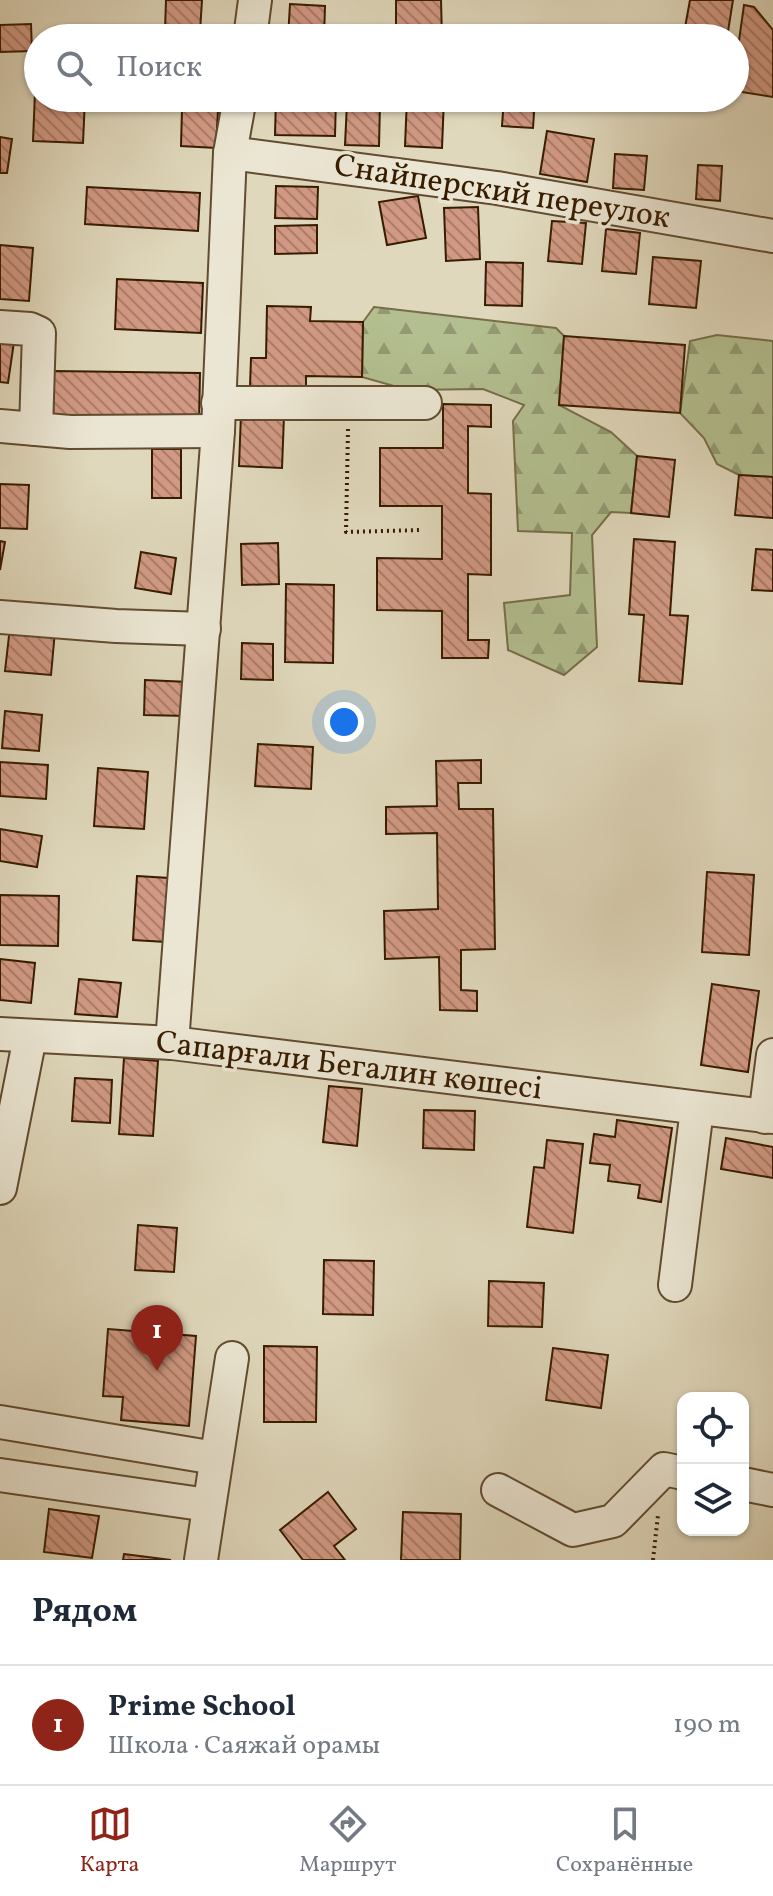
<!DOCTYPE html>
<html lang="ru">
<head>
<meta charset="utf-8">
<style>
	body { margin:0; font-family:Vollkorn,serif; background:#f6f6f7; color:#1f2937 }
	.controls { position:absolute; right:24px; bottom:24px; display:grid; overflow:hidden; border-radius:16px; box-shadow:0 2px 6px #0004 }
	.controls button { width:72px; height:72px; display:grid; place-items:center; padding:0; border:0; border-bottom:2px solid #e0e1e3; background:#fff; color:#1f2937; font:40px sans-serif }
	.you { position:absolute; left:344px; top:722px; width:28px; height:28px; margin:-20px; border:6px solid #fff; border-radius:50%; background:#1a73e8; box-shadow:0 0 0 12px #1a73e833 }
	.badge { display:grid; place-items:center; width:52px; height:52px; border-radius:50%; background:#8f2418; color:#fff; font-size:26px; font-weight:700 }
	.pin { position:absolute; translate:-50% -66px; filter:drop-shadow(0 2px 4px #0008) }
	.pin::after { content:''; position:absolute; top:42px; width:28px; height:24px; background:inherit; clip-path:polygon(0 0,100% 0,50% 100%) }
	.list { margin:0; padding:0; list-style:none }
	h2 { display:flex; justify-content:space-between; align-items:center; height:104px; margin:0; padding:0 32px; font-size:34px }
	h2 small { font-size:26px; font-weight:400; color:#747a83 }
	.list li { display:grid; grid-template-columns:52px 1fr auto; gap:24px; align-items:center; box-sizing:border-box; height:120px; padding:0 32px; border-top:2px solid #e0e1e3 }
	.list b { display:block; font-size:30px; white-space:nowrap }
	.list p { margin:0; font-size:26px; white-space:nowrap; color:#747a83 }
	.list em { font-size:26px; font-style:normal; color:#747a83 }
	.icon { flex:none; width:44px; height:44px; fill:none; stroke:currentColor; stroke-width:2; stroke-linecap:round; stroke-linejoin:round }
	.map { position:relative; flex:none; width:773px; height:1560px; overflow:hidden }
	.search { position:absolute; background:#fff; box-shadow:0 2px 6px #0004; left:24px; right:24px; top:24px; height:88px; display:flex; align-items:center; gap:20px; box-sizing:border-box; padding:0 28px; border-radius:44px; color:#747a83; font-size:30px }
	.sheet { height:224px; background:#fff }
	nav { display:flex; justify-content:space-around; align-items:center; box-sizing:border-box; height:112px; border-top:2px solid #e0e1e3; background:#fff; font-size:22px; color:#747a83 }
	nav a { display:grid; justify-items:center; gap:4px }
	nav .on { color:#8f2418 }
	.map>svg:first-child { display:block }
	.forest { fill:url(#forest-firs); stroke:#766e48; stroke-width:2 }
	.building { fill:url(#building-back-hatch); stroke:#381c00; stroke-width:2 }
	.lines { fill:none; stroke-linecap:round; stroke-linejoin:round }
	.minor-casing { stroke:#624b2f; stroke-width:36 }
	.path { stroke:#381c00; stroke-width:4; stroke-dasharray:2 4; stroke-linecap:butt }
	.minor { stroke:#ebe6d3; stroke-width:32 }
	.labels { text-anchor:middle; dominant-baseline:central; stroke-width:7; stroke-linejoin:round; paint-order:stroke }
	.street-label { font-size:32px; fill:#381c00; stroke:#ebe6d3 }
</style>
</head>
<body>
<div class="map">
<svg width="773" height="1560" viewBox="0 0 773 1560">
	<defs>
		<pattern id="forest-firs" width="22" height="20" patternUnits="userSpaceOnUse" patternTransform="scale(2)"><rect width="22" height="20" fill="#b3bf90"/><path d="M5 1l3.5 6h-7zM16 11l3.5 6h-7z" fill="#939a73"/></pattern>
		<pattern id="building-back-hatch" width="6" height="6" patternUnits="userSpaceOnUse" patternTransform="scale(2)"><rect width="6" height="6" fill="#d19983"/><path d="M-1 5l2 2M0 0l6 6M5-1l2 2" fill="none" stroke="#ab7c69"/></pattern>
	</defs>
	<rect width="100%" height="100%" fill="#e0d8bc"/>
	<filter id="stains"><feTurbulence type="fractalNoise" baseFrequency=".0025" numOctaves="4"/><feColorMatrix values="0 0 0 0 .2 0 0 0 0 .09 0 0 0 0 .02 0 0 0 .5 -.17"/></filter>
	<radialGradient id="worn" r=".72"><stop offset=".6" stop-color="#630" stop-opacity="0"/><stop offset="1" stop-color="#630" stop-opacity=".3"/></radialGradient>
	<g class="forest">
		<path d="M374,307L556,328L564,336L559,405L611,432L637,456L631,513L611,512L592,535L597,647L564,675L508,650L504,603L570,595L572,533L518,531L513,421L524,405L483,389L408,390L362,377L363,322Z"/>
		<path d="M717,335L773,341V477L739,475L717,464L704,438L680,413L690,341Z"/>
	</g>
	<g class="building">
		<path d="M166,0H202L200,32L165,30Z"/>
		<path d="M396,0H441L442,38H396Z"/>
		<path d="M690,0H733L727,38L684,33Z"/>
		<path d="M290,4L325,6L324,38H288Z"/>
		<path d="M744,5L754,7L773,30V97L735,91V69Z"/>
		<path d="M31,24L32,51L0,52V25Z"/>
		<path d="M36,68H38V98H85L83,143L33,141Z"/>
		<path d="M276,98H336L335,136L275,135Z"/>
		<path d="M407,98H444L442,148L405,146Z"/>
		<path d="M504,98H535L533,128L502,126Z"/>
		<path d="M347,103L380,104L379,146L345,145Z"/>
		<path d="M182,109L218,110L216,148L181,146Z"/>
		<path d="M547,131L594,139L587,182L540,174Z"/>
		<path d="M0,137L12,139L7,173H0Z"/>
		<path d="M615,154L647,156L644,190L613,188Z"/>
		<path d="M698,165L722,166L720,201L696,199Z"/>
		<path d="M276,186L318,187L317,219L275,218Z"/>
		<path d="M87,187L200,193L198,231L85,224Z"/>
		<path d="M418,196L426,238L387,245L379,202Z"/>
		<path d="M478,207L480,259L446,261L444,208Z"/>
		<path d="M552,221L586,223L582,264L548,261Z"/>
		<path d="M317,225V253L275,254V226Z"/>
		<path d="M606,229L640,233L636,274L602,271Z"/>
		<path d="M0,245L33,248L29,301L0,299Z"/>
		<path d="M653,257L701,261L696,308L649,304Z"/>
		<path d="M486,262L523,263L522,306L485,305Z"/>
		<path d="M117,279L203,283L201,333L115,329Z"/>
		<path d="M267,306L311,307L310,321L363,322L362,377L306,376V388L250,387L251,358H266Z"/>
		<path d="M564,336L685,345L680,413L559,405Z"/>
		<path d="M0,340L14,342L8,383L0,382Z"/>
		<path d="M54,371L200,373L199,422L53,420Z"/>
		<path d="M443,404L491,405V427L468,426V493L491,494V575L468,574V640H489L488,658H442V611L377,610V558L442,559V506H380V448H443Z"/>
		<path d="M241,414L284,416L282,468L239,466Z"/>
		<rect x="152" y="449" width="29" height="49"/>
		<path d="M637,456L675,460L669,517L631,513Z"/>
		<path d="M739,475L773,477V518L735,515Z"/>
		<path d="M0,484L29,485L27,529L0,528Z"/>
		<path d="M634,539L675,542L670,615L688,616L682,684L639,681L644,615L629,614Z"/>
		<path d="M0,541L5,542L0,570Z"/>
		<path d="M278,543L279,584L242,585L241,544Z"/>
		<path d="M756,549L773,550V591L752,590Z"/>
		<path d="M141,552L176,558L171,594L135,588Z"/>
		<path d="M286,584L334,585L333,663L285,662Z"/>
		<path d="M10,627L55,631L51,675L5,671Z"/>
		<path d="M242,643L273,644V680L241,679Z"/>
		<path d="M145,680L189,682L187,716L144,715Z"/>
		<path d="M5,711L42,715L39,751L2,748Z"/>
		<path d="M258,744L313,747L311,789L255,786Z"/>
		<path d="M481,760V783H458L459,809H493L495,949L461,950V990L477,991V1011L440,1010L439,957L385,959L384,911L438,909L437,833L386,834V807L437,806L436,761Z"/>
		<path d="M0,762L48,765L46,799L0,796Z"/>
		<path d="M98,768L148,772L144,829L94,826Z"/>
		<path d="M0,829L42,836L37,867L0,861Z"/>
		<path d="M707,872L754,875L749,955L702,952Z"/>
		<path d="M137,876L169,878L166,942L133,940Z"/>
		<path d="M0,895L59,896L58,946L0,945Z"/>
		<path d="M0,959L35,963L31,1003L0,1000Z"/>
		<path d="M79,979L121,983L117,1017L75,1014Z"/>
		<path d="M712,984L759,991L748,1072L701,1065Z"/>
		<path d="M124,1058L158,1061L153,1136L119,1134Z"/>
		<path d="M75,1078L112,1080L110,1123L72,1121Z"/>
		<path d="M329,1086L362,1089L357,1146L323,1142Z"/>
		<path d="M424,1110L475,1111L474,1150L423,1148Z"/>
		<path d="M617,1120L672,1128L661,1202L638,1198L640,1185L608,1181L610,1165L590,1163L594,1134L615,1137Z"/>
		<path d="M726,1138L773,1147V1178L721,1169Z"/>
		<path d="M547,1140L583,1144L573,1233L527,1227L534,1167L544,1168Z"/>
		<path d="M138,1225L177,1228L174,1272L135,1270Z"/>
		<path d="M324,1260L374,1261L373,1315L323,1314Z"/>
		<path d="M489,1281L544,1283L542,1327L488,1326Z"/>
		<path d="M108,1329L196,1336L189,1426L121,1420L123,1397L103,1396Z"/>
		<path d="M264,1346L317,1347L316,1422H264Z"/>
		<path d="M553,1348L608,1355L601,1408L546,1400Z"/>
		<path d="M328,1492L356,1529L334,1546L345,1560H303L280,1530Z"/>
		<path d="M49,1509L99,1516L92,1558L44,1552Z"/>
		<path d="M403,1512L461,1514L460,1560H401Z"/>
		<path d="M124,1554L171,1560H123Z"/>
	</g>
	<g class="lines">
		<defs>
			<g id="minor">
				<path d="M250,38L255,0"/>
				<path d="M230,153L497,188L773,236"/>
				<path d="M0,327L30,329L39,333L36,429"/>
				<path d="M218,403H425"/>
				<path d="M0,426L70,432L218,431"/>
				<path d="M0,617L116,626L204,629"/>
				<path d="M0,1034L172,1043L773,1117"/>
				<path d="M172,1043L218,431L230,153L240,98"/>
				<path d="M765,1117L773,1055"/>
				<path d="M0,1188L30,1037"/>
				<path d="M675,1285L697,1109"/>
				<path d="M0,1422L215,1458"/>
				<path d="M0,1475L208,1505"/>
				<path d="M743,1484L773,1490"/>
				<path d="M498,1490L573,1530L613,1521L664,1469L683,1473"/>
				<path d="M201,1560L232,1358"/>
			</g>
		</defs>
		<use href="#minor" class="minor-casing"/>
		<g class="path">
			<path d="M348,429L346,532L421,530"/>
			<path d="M653,1560L658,1515"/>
		</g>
		<use href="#minor" class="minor"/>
	</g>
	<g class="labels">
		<g class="street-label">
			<text transform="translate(502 193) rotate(9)">Снайперский переулок</text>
			<text transform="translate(349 1067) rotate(7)">Сапарғали Бегалин көшесі</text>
		</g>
	</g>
	<rect width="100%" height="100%" filter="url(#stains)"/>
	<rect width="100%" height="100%" fill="url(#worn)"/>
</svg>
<div class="controls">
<button><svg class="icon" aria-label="locate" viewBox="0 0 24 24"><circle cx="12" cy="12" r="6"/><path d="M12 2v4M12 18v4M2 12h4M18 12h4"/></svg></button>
<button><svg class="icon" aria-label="layers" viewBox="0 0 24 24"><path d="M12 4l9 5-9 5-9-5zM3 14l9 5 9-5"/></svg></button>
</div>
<div class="you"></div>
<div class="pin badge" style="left:157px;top:1371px">1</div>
<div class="search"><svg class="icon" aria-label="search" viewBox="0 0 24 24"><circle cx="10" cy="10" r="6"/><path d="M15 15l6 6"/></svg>Поиск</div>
</div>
<section class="sheet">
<h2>Рядом<small></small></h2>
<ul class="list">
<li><span class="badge">1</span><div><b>Prime School</b><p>Школа · Саяжай орамы</p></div><em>190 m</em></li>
</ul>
</section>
<nav>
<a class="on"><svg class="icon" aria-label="map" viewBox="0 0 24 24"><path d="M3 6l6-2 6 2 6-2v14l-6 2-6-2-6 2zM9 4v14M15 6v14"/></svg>Карта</a>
<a><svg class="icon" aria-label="directions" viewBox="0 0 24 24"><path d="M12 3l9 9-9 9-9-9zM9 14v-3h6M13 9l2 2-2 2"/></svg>Маршрут</a>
<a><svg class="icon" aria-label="saved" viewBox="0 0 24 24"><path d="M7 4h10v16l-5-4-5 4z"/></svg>Сохранённые</a>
</nav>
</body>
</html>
